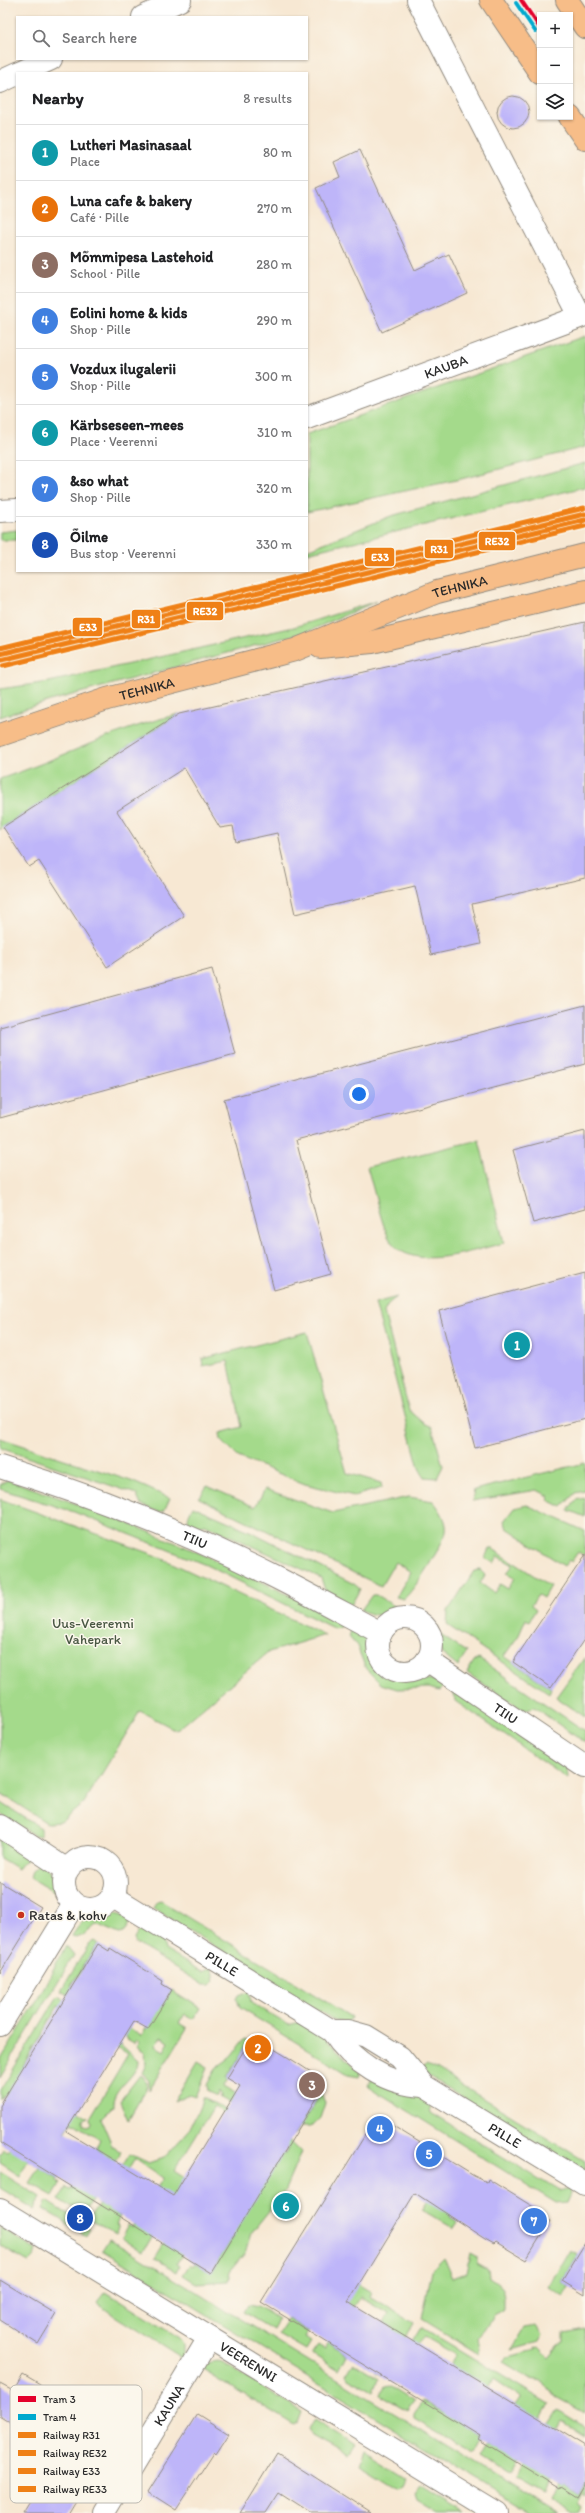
<!DOCTYPE html>
<html lang="en">
<head>
<meta charset="utf-8">
<style>
	body { margin:0; font-family:Itim,sans-serif; background:#f2f2f2; color:#202124 }
	.controls { position:absolute; right:12px; top:12px; display:grid; overflow:hidden; border-radius:0px; box-shadow:0 1px 3px #0004 }
	.controls button { width:36px; height:36px; display:grid; place-items:center; padding:0; border:0; border-bottom:1px solid #e0e0e0; background:#fff; color:#202124; font:20px sans-serif }
	.you { position:absolute; left:359px; top:1094px; width:14px; height:14px; margin:-10px; border:3px solid #fff; border-radius:50%; background:#1a73e8; box-shadow:0 0 0 6px #1a73e833 }
	.badge { display:grid; place-items:center; width:26px; height:26px; border-radius:50%; background:#c8321e; color:#fff; font-size:13px; font-weight:700 }
	.pin { position:absolute; translate:-50% -50%; border:2px solid #fff; box-shadow:0 1px 4px #0006 }
	.list { margin:0; padding:0; list-style:none }
	h2 { display:flex; justify-content:space-between; align-items:center; height:52px; margin:0; padding:0 16px; font-size:17px }
	h2 small { font-size:13px; font-weight:400; color:#757577 }
	.list li { display:grid; grid-template-columns:26px 1fr auto; gap:12px; align-items:center; box-sizing:border-box; height:56px; padding:0 16px; border-top:1px solid #e0e0e0 }
	.list b { display:block; font-size:15px; white-space:nowrap }
	.list p { margin:0; font-size:13px; white-space:nowrap; color:#757577 }
	.list em { font-size:13px; font-style:normal; color:#757577 }
	.icon { flex:none; width:22px; height:22px; fill:none; stroke:currentColor; stroke-width:2; stroke-linecap:round; stroke-linejoin:round }
	.map { position:relative; flex:none; width:585px; height:2513px; overflow:hidden }
	.search { position:absolute; background:#fff; box-shadow:0 1px 3px #0004; left:16px; top:16px; width:292px; height:44px; display:flex; align-items:center; gap:10px; box-sizing:border-box; padding:0 14px; border-radius:0px; color:#757577; font-size:15px }
	.panel { position:absolute; background:#fff; box-shadow:0 1px 3px #0004; left:16px; top:72px; width:292px; height:500px; border-radius:0px }
	.map>svg:first-child { display:block }
	.green { fill:#a4da8b; stroke:#68825b; fill-rule:evenodd }
	.building { fill:#beb5f9 }
	.lines { fill:none; stroke-linecap:round; stroke-linejoin:round }
	.minor-casing { stroke:#918a7f; stroke-width:24 }
	.major-casing { stroke:#918a7f; stroke-width:24 }
	.minor { stroke:#fff; stroke-width:22 }
	.major { stroke:#f7bd88; stroke-width:22 }
	.rail-1-casing { stroke:#fbf7ec; stroke-width:8 }
	.rail-2-casing { stroke:#fbf7ec; stroke-width:8 }
	.rail-3-casing { stroke:#fbf7ec; stroke-width:8 }
	.rail-4-casing { stroke:#fbf7ec; stroke-width:8 }
	.rail-1 { stroke:#ef8016; stroke-width:5 }
	.rail-2 { stroke:#ef8016; stroke-width:5 }
	.rail-3 { stroke:#ef8016; stroke-width:5 }
	.rail-4 { stroke:#ef8016; stroke-width:5 }
	.tram-1-casing { stroke:#fbf7ec; stroke-width:7 }
	.tram-2-casing { stroke:#fbf7ec; stroke-width:7 }
	.tram-1 { stroke:#e4002b; stroke-width:4 }
	.tram-2 { stroke:#00a9ce; stroke-width:4 }
	.poi-dot { fill:#c8321e; stroke:#fbf7ec; stroke-width:1.5 }
	.labels { text-anchor:middle; dominant-baseline:central; stroke-width:3; stroke-linejoin:round; paint-order:stroke }
	.street-label { font-size:14px; fill:#2b2b2b; stroke:#fbf7ec }
	.park-label { font-size:14px; fill:#495743; stroke:#fbf7ec }
	.poi-label { font-size:14px; fill:#2b2b2b; stroke:#fbf7ec; text-anchor:start }
	.key { fill:#fbf7ec; stroke:#bdbab2; stroke-width:1 }
	.key-label { font-size:11px; fill:#2b2b2b }
	.line-badge { stroke:#fbf7ec; stroke-width:1.5 }
	.badge-label { font-size:11px; text-anchor:middle; font-weight:bold; fill:#fff }
</style>
</head>
<body>
<div class="map">
<svg width="585" height="2513" viewBox="0 0 585 2513">
	<rect width="100%" height="100%" fill="#fbf7ec"/>
	<filter id="ink" filterUnits="userSpaceOnUse"><feTurbulence type="fractalNoise" baseFrequency=".025" numOctaves="2"/><feDisplacementMap in="SourceGraphic" scale="8" xChannelSelector="R" yChannelSelector="G"/><feConvolveMatrix kernelMatrix="1 2 1 2 8 2 1 2 1" color-interpolation-filters="sRGB"/></filter>
	<filter id="wash" filterUnits="userSpaceOnUse"><feTurbulence type="fractalNoise" baseFrequency=".012" numOctaves="4" result="noise"/><feDisplacementMap in="SourceGraphic" scale="16" xChannelSelector="R" yChannelSelector="G"/><feGaussianBlur stdDeviation="0.9" result="paint"/><feColorMatrix in="noise" values="0 0 0 0 0 0 0 0 0 0 0 0 0 0 0 0 0 1.4 0 .05"/><feComposite in="paint" operator="in"/></filter>
	<g filter="url(#wash)">
		<rect width="100%" height="100%" fill="#f7e8d3"/>
		<g class="green">
			<path d="M585,336V447L461,479L307,512V434Z"/>
			<path d="M585,463V487L307,553V550L391,516Z"/>
			<path d="M17,530V540H0V532Z"/>
			<path d="M377,601L309,631L50,701L0,717V689L49,682L294,627Z"/>
			<path d="M179,714L3,827L0,830V779C60,759 118,728 179,714Z"/>
			<path d="M479,1140L504,1243C473,1250 409,1275 389,1238C381,1223 373,1186 367,1167Z"/>
			<path d="M397,1297L389,1303L384,1312L409,1410L424,1423L432,1427L443,1466L437,1478L424,1477L419,1468L375,1303Z"/>
			<path d="M307,1332L347,1473L381,1483L382,1488L354,1496L305,1484L238,1457L221,1440L220,1433L242,1427L228,1361L203,1366L202,1359Z"/>
			<path d="M0,1438L131,1481L170,1498L164,1511L159,1512L141,1505L136,1494L0,1448Z"/>
			<path d="M585,1463V1491L575,1493L562,1507L548,1500L549,1496L537,1490L472,1501L474,1490Z"/>
			<path d="M8,1480C125,1519 234,1564 342,1623L341,1627L335,1629L206,1565L74,1512L0,1489V1484Z"/>
			<path d="M207,1486L255,1507L265,1489L333,1513L409,1497L433,1501C440,1509 448,1522 446,1532C442,1546 415,1589 404,1599L396,1597L411,1572L395,1562L381,1586L199,1498Z"/>
			<path d="M585,1498V1517L568,1510L576,1500Z"/>
			<path d="M0,1499L155,1555L325,1635L269,1652L176,1730L140,1711L84,1803L61,1822L47,1823L0,1793Z"/>
			<path d="M527,1505L585,1531V1556L578,1552L571,1562L569,1560L564,1566L507,1528L504,1521L514,1508Z"/>
			<path d="M193,1506L254,1533L354,1584L360,1589L351,1605L325,1590L321,1578L205,1524L194,1527C184,1522 189,1514 193,1506Z"/>
			<path d="M489,1549H493L550,1586L543,1598L538,1595L531,1605L536,1609L529,1621L526,1619L519,1635L504,1656L551,1688L549,1693L447,1625L448,1611L474,1571L480,1570L485,1575L480,1583L494,1593L500,1584L508,1589L515,1578L507,1573L513,1565L498,1556L494,1563L485,1558Z"/>
			<path d="M372,1595H376L404,1612C390,1617 375,1617 361,1610Z"/>
			<path d="M352,1627C358,1631 365,1635 368,1641C375,1654 373,1670 389,1677C409,1686 426,1673 446,1684L439,1691L429,1688L397,1689L381,1684L366,1669L357,1646L349,1637Z"/>
			<path d="M436,1632L466,1652L458,1667L441,1653Z"/>
			<path d="M585,1657V1717L556,1697Z"/>
			<path d="M479,1659L585,1731V1743L534,1707L523,1710L467,1673L474,1661Z"/>
			<path d="M456,1690L567,1766L568,1779L455,1701L454,1694Z"/>
			<path d="M0,1802L41,1828V1836L34,1835L0,1814Z"/>
			<path d="M0,1838L26,1856V1859L18,1869L0,1858Z"/>
			<path d="M40,1862L52,1873L55,1893L30,1878L32,1870Z"/>
			<path d="M161,1901L351,2017L348,2023L335,2021L153,1908L157,1902Z"/>
			<path d="M113,1913L132,1919L123,1933L119,1934L96,1924L82,1936L75,1938L72,1936C84,1916 91,1916 113,1913Z"/>
			<path d="M142,1926L162,1937L165,1950L202,1972L212,1968L214,1982L211,1985H204L136,1944L134,1939Z"/>
			<path d="M94,1941L98,1944L71,1986L101,2004L96,2012L61,1991L89,1944Z"/>
			<path d="M66,1945L74,1955L71,1960L0,2077V2061L35,2004Z"/>
			<path d="M172,1990L200,2008L193,2019L185,2014L179,2023L187,2028L149,2090V2081L142,2073L146,2064L145,2052L136,2046L139,2042L136,2040L134,2043L127,2039L119,2028L125,2026L141,2036ZM161,2037L169,2042L164,2051L156,2046Z"/>
			<path d="M249,1991L251,2003L288,2025L300,2022L321,2035L361,2072L359,2076L348,2074L240,2008L237,1999L239,1995Z"/>
			<path d="M58,1996L68,2002L63,2009L58,2006L23,2066C46,2081 63,2102 88,2117L83,2119V2124L87,2126L91,2124L90,2118L128,2054L85,2027L114,2036L120,2044L138,2060C138,2078 111,2088 113,2107L101,2119L112,2145L122,2152L83,2214L59,2199L66,2188L70,2190L110,2158L96,2149L100,2140L72,2122L43,2169L58,2179L57,2181L60,2184L53,2196L30,2183L41,2166L29,2158L20,2176L0,2163V2156L4,2149L8,2151L10,2149L9,2096L6,2094L0,2101V2091Z"/>
			<path d="M245,2039L250,2041L227,2077L229,2079L224,2087L241,2097L230,2103L219,2097L222,2096L219,2091L217,2096L208,2092L207,2085L216,2068L231,2057Z"/>
			<path d="M198,2061L208,2067L196,2097L190,2095L174,2102Z"/>
			<path d="M427,2064L585,2161V2174L431,2078L421,2069Z"/>
			<path d="M140,2075L147,2083L146,2089L128,2120L120,2101Z"/>
			<path d="M372,2078L429,2101L431,2113L559,2191L570,2188L571,2193L567,2202L556,2203L384,2096L369,2086Z"/>
			<path d="M321,2093L325,2103L320,2118L311,2127H300L295,2135L256,2110L261,2103L300,2127Z"/>
			<path d="M203,2098L228,2110L224,2113L214,2106L174,2171L191,2182L285,2153L288,2148L282,2144L286,2137L301,2152L284,2192L251,2233L245,2253L230,2271L228,2281L196,2283L183,2275L190,2264L193,2266L195,2263L211,2272L234,2235L232,2233L182,2255L177,2263L180,2265L177,2272L155,2258L165,2242L153,2235L143,2252L121,2237L128,2226L132,2228L134,2225L163,2178L135,2159L105,2207L120,2217L116,2225L119,2226L115,2234L89,2219L130,2154L149,2163L164,2158L190,2129Z"/>
			<path d="M0,2172L40,2197L34,2209L0,2188Z"/>
			<path d="M445,2173L468,2187L449,2217L457,2222L453,2228L422,2210Z"/>
			<path d="M47,2201L90,2228L86,2235L43,2209Z"/>
			<path d="M0,2228L36,2250L34,2257L29,2262L25,2260L0,2245Z"/>
			<path d="M109,2239L557,2513H530L102,2250Z"/>
			<path d="M570,2250L578,2254L562,2281L569,2286L563,2296L548,2287Z"/>
			<path d="M470,2254L477,2258V2263L488,2269L489,2278C505,2288 504,2290 504,2309L493,2315L478,2339L480,2348L479,2354L422,2319L432,2270L444,2258L453,2278L466,2273Z"/>
			<path d="M351,2280L371,2292L369,2296L414,2323L385,2374L381,2375L375,2372L398,2333L383,2324L388,2314L360,2297L329,2344L347,2355L339,2370L312,2353L318,2345L324,2349L329,2340L310,2329L304,2338L311,2342L306,2350L278,2334L288,2319L307,2331L331,2292Z"/>
			<path d="M105,2292L179,2338L184,2344V2359L100,2306L97,2302Z"/>
			<path d="M248,2304L258,2306L278,2319L273,2330L243,2312Z"/>
			<path d="M536,2326L542,2335L539,2341L511,2349L524,2328Z"/>
			<path d="M423,2328L549,2404L526,2444L517,2405L522,2398L494,2379L464,2426L480,2436L481,2440L474,2453L414,2418V2414L422,2402L442,2413L466,2375L450,2365L456,2355L425,2337L397,2367L420,2329Z"/>
			<path d="M585,2329V2413L554,2396L543,2381L530,2379L503,2363L507,2357L536,2350L535,2348L539,2347L549,2357L559,2345L564,2343V2333Z"/>
			<path d="M217,2362L223,2363L302,2412L298,2423L294,2425L201,2368L207,2364Z"/>
			<path d="M353,2363L379,2379L374,2392L348,2378L346,2374Z"/>
			<path d="M389,2385L414,2401L407,2411L381,2396L380,2394L385,2386Z"/>
			<path d="M558,2410L585,2427V2435L562,2421C548,2443 554,2472 542,2494L514,2478Z"/>
			<path d="M314,2419L353,2444L346,2455L312,2436L308,2430Z"/>
			<path d="M488,2445L517,2460L508,2474L481,2457Z"/>
			<path d="M364,2450L407,2477L403,2486L398,2488L359,2464Z"/>
			<path d="M585,2484V2496L582,2494L577,2504L582,2507L579,2513H572L548,2499L556,2486L560,2488L562,2486L578,2496Z"/>
			<path d="M421,2486L465,2513H438L417,2500L415,2494Z"/>
		</g>
		<g id="blocks">
			<g class="building">
				<circle cx="513" cy="112" r="16"/>
				<path d="M360,150L415,270L449,254L467,293L382,332L316,188L340,177L334,162Z"/>
				<path d="M585,622V878L472,904L481,944L431,955L415,886L295,914L277,833L236,842L233,826L220,828L184,768L117,811L184,916L107,967L39,861L29,867L3,827L179,714Z"/>
				<path d="M212,969L235,1054L0,1118V1027Z"/>
				<path d="M585,1005V1064L296,1140L331,1274L274,1290L224,1099Z"/>
				<path d="M585,1131V1209L533,1223L513,1150Z"/>
				<path d="M585,1272V1419L475,1448L439,1311Z"/>
				<path d="M585,1555V1638L551,1688L513,1662Z"/>
				<path d="M0,1882L41,1907L0,1973Z"/>
				<path d="M98,1944L109,1951L110,1948L163,1981L162,1984L172,1990L148,2029L134,2021L66,2131L173,2196L240,2086L227,2078L251,2039L262,2046L264,2043L294,2061L317,2076L315,2079L325,2085L211,2273L0,2143V2105Z"/>
				<path d="M377,2116L474,2176L487,2182L488,2179L540,2211L538,2213L550,2221L526,2260L496,2242L494,2244L485,2239L415,2193L348,2302L585,2446V2484L578,2496L562,2486L560,2489L478,2439L480,2436L261,2302Z"/>
				<path d="M585,2243V2295L562,2281Z"/>
				<path d="M0,2280L56,2314L38,2344L0,2320Z"/>
				<path d="M23,2374L40,2384L16,2426L0,2416V2384L13,2391Z"/>
				<path d="M98,2393L129,2411L68,2513H22L48,2471L51,2473Z"/>
				<path d="M197,2414L229,2434L216,2454L214,2452L176,2510L148,2492Z"/>
				<path d="M277,2453L371,2513H310L279,2493L266,2513H240Z"/>
			</g>
		</g>
	</g>
	<g filter="url(#ink)">
		<use href="#blocks" fill-opacity="0" stroke="#918a7f" stroke-width="1"/>
		<g class="lines">
			<defs>
				<g id="minor">
					<path d="M418,0L580,316"/>
					<path d="M143,17L180,0"/>
					<path d="M20,73L51,59"/>
					<path d="M0,82L17,74"/>
					<path id="s1" d="M307,418L585,315"/>
					<path d="M0,511L17,510"/>
					<path id="s2" d="M0,1467C94,1496 185,1532 273,1576C309,1594 345,1614 381,1633"/>
					<circle cx="405" cy="1645" r="27"/>
					<path id="s3" d="M427,1660L585,1767"/>
					<path d="M0,1826L67,1870"/>
					<circle cx="90" cy="1883" r="26"/>
					<path id="s4" d="M112,1896L332,2031C352,2062 387,2085 424,2086"/>
					<path d="M0,2025L74,1904"/>
					<path id="s5" d="M332,2031H348L366,2036L400,2057L424,2086L585,2184"/>
					<path id="s6" d="M0,2210L497,2513"/>
					<path id="s7" d="M104,2513L209,2338"/>
				</g>
				<g id="major">
					<path d="M491,0L540,73"/>
					<path d="M567,0L585,27"/>
					<path d="M570,117L585,139"/>
					<path d="M320,647L372,642L585,591"/>
					<path id="s8" d="M0,735L107,699L295,650L437,592L585,555"/>
				</g>
			</defs>
			<use href="#minor" class="minor-casing"/>
			<use href="#major" class="major-casing"/>
			<use href="#minor" class="minor"/>
			<use href="#major" class="major"/>
			<defs>
				<path id="rail-1" d="M0,654L585,514"/>
				<path id="rail-2" d="M1,660L585,520"/>
				<path id="rail-3" d="M0,648L584,508"/>
				<path id="rail-4" d="M3,666L585,526"/>
			</defs>
			<use href="#rail-1" class="rail-1-casing"/>
			<use href="#rail-2" class="rail-2-casing"/>
			<use href="#rail-3" class="rail-3-casing"/>
			<use href="#rail-4" class="rail-4-casing"/>
			<use href="#rail-1" class="rail-1"/>
			<use href="#rail-2" class="rail-2"/>
			<use href="#rail-3" class="rail-3"/>
			<use href="#rail-4" class="rail-4"/>
			<defs>
				<path id="tram-1" d="M521,0L540,28"/>
				<path id="tram-2" d="M516,3L535,31"/>
			</defs>
			<use href="#tram-1" class="tram-1-casing"/>
			<use href="#tram-2" class="tram-2-casing"/>
			<use href="#tram-1" class="tram-1"/>
			<use href="#tram-2" class="tram-2"/>
		</g>
	</g>
	<circle class="poi-dot" cx="21" cy="1915" r="4"/>
	<g class="labels">
		<g class="street-label">
			<text stroke="none"><textPath href="#s1" startOffset="148">KAUBA</textPath></text>
			<text stroke="none"><textPath href="#s8" startOffset="484">TEHNIKA</textPath></text>
			<text stroke="none"><textPath href="#s8" startOffset="154">TEHNIKA</textPath></text>
			<text stroke="none"><textPath href="#s2" startOffset="208">TIIU</textPath></text>
			<text stroke="none"><textPath href="#s3" startOffset="95">TIIU</textPath></text>
			<text stroke="none"><textPath href="#s4" startOffset="129">PILLE</textPath></text>
			<text stroke="none"><textPath href="#s5" startOffset="207">PILLE</textPath></text>
			<text stroke="none"><textPath href="#s6" startOffset="291">VEERENNI</textPath></text>
			<text stroke="none"><textPath href="#s7" startOffset="126">KAUNA</textPath></text>
		</g>
		<g class="park-label">
			<text x="93" y="1623">Uus-Veerenni<tspan x="93" dy="16">Vahepark</tspan></text>
		</g>
		<g class="poi-label">
			<text x="29" y="1915">Ratas &amp; kohv</text>
		</g>
	</g>
	<rect x="10" y="2385" width="132" height="118" rx="6" class="key"/>
	<rect x="18" y="2396" width="18" height="6" fill="#e4002b"/>
	<rect x="18" y="2414" width="18" height="6" fill="#00a9ce"/>
	<rect x="18" y="2432" width="18" height="6" fill="#ef8016"/>
	<rect x="18" y="2450" width="18" height="6" fill="#ef8016"/>
	<rect x="18" y="2468" width="18" height="6" fill="#ef8016"/>
	<rect x="18" y="2486" width="18" height="6" fill="#ef8016"/>
	<g class="key-label">
		<text x="43" y="2403">Tram 3</text>
		<text x="43" y="2421">Tram 4</text>
		<text x="43" y="2439">Railway R31</text>
		<text x="43" y="2457">Railway RE32</text>
		<text x="43" y="2475">Railway E33</text>
		<text x="43" y="2493">Railway RE33</text>
	</g>
	<g class="line-badge">
		<rect x="478" y="531" width="38" height="20" rx="4" fill="#ef8016"/>
		<rect x="424" y="539" width="30" height="20" rx="4" fill="#ef8016"/>
		<rect x="364" y="547" width="31" height="20" rx="4" fill="#ef8016"/>
		<rect x="186" y="601" width="38" height="20" rx="4" fill="#ef8016"/>
		<rect x="131" y="609" width="30" height="20" rx="4" fill="#ef8016"/>
		<rect x="72" y="617" width="31" height="20" rx="4" fill="#ef8016"/>
	</g>
	<g class="badge-label">
		<text x="497" y="545">RE32</text>
		<text x="439" y="553">R31</text>
		<text x="380" y="561">E33</text>
		<text x="205" y="615">RE32</text>
		<text x="146" y="623">R31</text>
		<text x="88" y="631">E33</text>
	</g>
</svg>
<div class="controls">
<button>+</button>
<button>−</button>
<button><svg class="icon" aria-label="layers" viewBox="0 0 24 24"><path d="M12 4l9 5-9 5-9-5zM3 14l9 5 9-5"/></svg></button>
</div>
<div class="you"></div>
<div class="pin badge" style="left:517px;top:1345px;background:#0f9aa8">1</div>
<div class="pin badge" style="left:258px;top:2048px;background:#e8710a">2</div>
<div class="pin badge" style="left:312px;top:2085px;background:#8d6e63">3</div>
<div class="pin badge" style="left:380px;top:2129px;background:#3f7fe0">4</div>
<div class="pin badge" style="left:429px;top:2154px;background:#3f7fe0">5</div>
<div class="pin badge" style="left:286px;top:2206px;background:#0f9aa8">6</div>
<div class="pin badge" style="left:534px;top:2221px;background:#3f7fe0">7</div>
<div class="pin badge" style="left:80px;top:2218px;background:#1a4fb4">8</div>
<div class="search"><svg class="icon" aria-label="search" viewBox="0 0 24 24"><circle cx="10" cy="10" r="6"/><path d="M15 15l6 6"/></svg>Search here</div>
<section class="panel">
<h2>Nearby<small>8 results</small></h2>
<ul class="list">
<li><span class="badge" style="background:#0f9aa8">1</span><div><b>Lutheri Masinasaal</b><p>Place</p></div><em>80 m</em></li>
<li><span class="badge" style="background:#e8710a">2</span><div><b>Luna cafe &amp; bakery</b><p>Café · Pille</p></div><em>270 m</em></li>
<li><span class="badge" style="background:#8d6e63">3</span><div><b>Mõmmipesa Lastehoid</b><p>School · Pille</p></div><em>280 m</em></li>
<li><span class="badge" style="background:#3f7fe0">4</span><div><b>Eolini home &amp; kids</b><p>Shop · Pille</p></div><em>290 m</em></li>
<li><span class="badge" style="background:#3f7fe0">5</span><div><b>Vozdux ilugalerii</b><p>Shop · Pille</p></div><em>300 m</em></li>
<li><span class="badge" style="background:#0f9aa8">6</span><div><b>Kärbseseen-mees</b><p>Place · Veerenni</p></div><em>310 m</em></li>
<li><span class="badge" style="background:#3f7fe0">7</span><div><b>&amp;so what</b><p>Shop · Pille</p></div><em>320 m</em></li>
<li><span class="badge" style="background:#1a4fb4">8</span><div><b>Õilme</b><p>Bus stop · Veerenni</p></div><em>330 m</em></li>
</ul>
</section>
</div>
</body>
</html>
